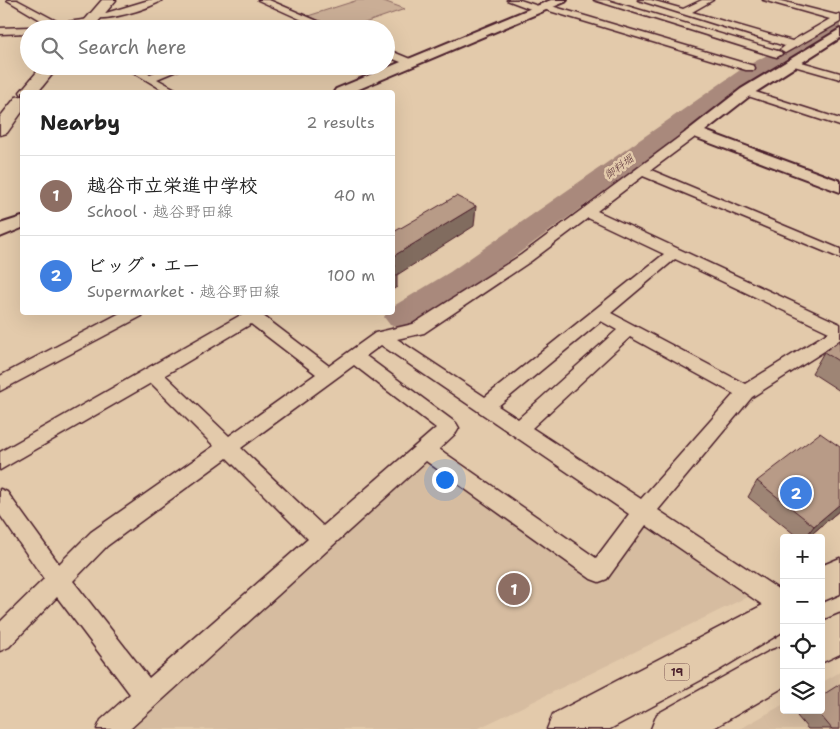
<!DOCTYPE html>
<html lang="en">
<head>
<meta charset="utf-8">
<style>
	body { margin:0; font-family:"Shantell Sans","Klee One",sans-serif; background:#f6f6f6; color:#222 }
	.controls { position:absolute; right:15px; bottom:15px; display:grid; overflow:hidden; border-radius:5px; box-shadow:0 5px 20px #0002 }
	.controls button { width:45px; height:45px; display:grid; place-items:center; padding:0; border:0; border-bottom:1px solid #e0e0e0; background:#fff; color:#222; font:25px sans-serif }
	.you { position:absolute; left:444px; top:479px; width:18px; height:18px; margin:-12px; border:4px solid #fff; border-radius:50%; background:#1a73e8; box-shadow:0 0 0 8px #1a73e833 }
	.badge { display:grid; place-items:center; width:32px; height:32px; border-radius:50%; background:#d93025; color:#fff; font-size:16px; font-weight:700 }
	.pin { position:absolute; translate:-50% -50%; border:2px solid #fff; box-shadow:0 1px 5px #0006 }
	.list { margin:0; padding:0; list-style:none }
	h2 { display:flex; justify-content:space-between; align-items:center; height:65px; margin:0; padding:0 20px; font-size:21px }
	h2 small { font-size:16px; font-weight:400; color:#767676 }
	.list li { display:grid; grid-template-columns:32px 1fr auto; gap:15px; align-items:center; box-sizing:border-box; height:80px; padding:0 20px; border-top:1px solid #e0e0e0 }
	.list b { display:block; font-size:19px; white-space:nowrap }
	.list p { margin:0; font-size:16px; white-space:nowrap; color:#767676 }
	.list em { font-size:16px; font-style:normal; color:#767676 }
	.icon { flex:none; width:28px; height:28px; fill:none; stroke:currentColor; stroke-width:2; stroke-linecap:round; stroke-linejoin:round }
	.map { position:relative; flex:none; width:840px; height:729px; overflow:hidden }
	.search { position:absolute; background:#fff; box-shadow:0 5px 20px #0002; left:20px; top:20px; width:375px; height:55px; display:flex; align-items:center; gap:12px; box-sizing:border-box; padding:0 18px; border-radius:28px; color:#767676; font-size:19px }
	.panel { position:absolute; background:#fff; box-shadow:0 5px 20px #0002; left:20px; top:90px; width:375px; height:225px; border-radius:5px }
	.map>svg:first-child { display:block }
	.built { fill:#d6bca0 }
	.green { fill:#caae96; stroke:#8a6660 }
	.lines { fill:none; stroke-linecap:round; stroke-linejoin:round }
	.river { fill:#a9897b; fill-rule:evenodd }
	.minor-casing { stroke:#4a1f2b; stroke-width:3 }
	.tertiary-casing { stroke:#4a1f2b; stroke-width:4 }
	.primary-casing { stroke:#4a1f2b; stroke-width:3 }
	.minor { fill:#e3caab; fill-rule:evenodd }
	.tertiary { fill:#e3caab; fill-rule:evenodd }
	.primary { fill:#e3caab; fill-rule:evenodd }
	.wall { fill:#9e8574; stroke:#4a1f2b }
	.shaded-wall { fill:#816c5e; stroke:#4a1f2b }
	.building { fill:#b89b87; stroke:#4a1f2b }
	.labels { text-anchor:middle; dominant-baseline:central; stroke-width:5; stroke-linejoin:round; paint-order:stroke }
	.far-water-label { font-size:11px; font-style:italic; fill:#5d343b; stroke:#e3caab }
	.shield { fill:#e3caab; stroke:#785251; stroke-width:1 }
	.shield-label { font-size:11px; font-weight:bold; fill:#4a1f2b }
</style>
</head>
<body>
<div class="map">
<svg width="840" height="729" viewBox="0 0 840 729">
	<rect width="100%" height="100%" fill="#e3caab"/>
	<filter id="ink" filterUnits="userSpaceOnUse"><feTurbulence type="fractalNoise" baseFrequency=".02" numOctaves="2"/><feDisplacementMap in="SourceGraphic" scale="10" xChannelSelector="R" yChannelSelector="G"/><feConvolveMatrix kernelMatrix="1 2 1 2 8 2 1 2 1" color-interpolation-filters="sRGB"/></filter>
	<g filter="url(#ink)">
		<g class="built">
			<path d="M424,457L601,583L648,523L753,594L477,729H130Z"/>
			<path d="M840,672V729H740L784,704V710H821V683Z"/>
		</g>
		<path class="green" d="M358,0H381L405,9L347,29H338L308,16Z"/>
		<g class="lines">
			<path class="river" d="M840,18V32L759,78L474,286L414,325L402,329L390,325L384,317L387,312H392V307L450,272L743,68L833,20Z"/>
			<defs>
				<g id="minor">
					<path d="M7,0H17L60,23L90,19L95,22C85,30 55,29 42,29L43,26L49,25Z"/>
					<path d="M149,0H162C153,8 100,24 90,16L95,13H106Z"/>
					<path d="M258,0H269L336,29H322Z"/>
					<path d="M507,0H520L541,7L548,5L754,66L755,68L754,70H746L543,9L536,11Z"/>
					<path d="M594,0H607L781,52L782,54L777,57L773,56Z"/>
					<path d="M638,0H651L683,9L702,0H713L692,12L792,41L830,19L763,0H777L836,15L840,14V22L785,53L780,50L785,46Z"/>
					<path d="M29,27L33,29H29V33L0,34V28Z"/>
					<path d="M386,49L415,61L416,63L411,66L386,56Z"/>
					<path d="M791,59L840,73V79L787,64L786,62Z"/>
					<path d="M123,66H136L150,74L172,66H188L157,79L177,90L178,92H166Z"/>
					<path d="M746,89L840,119V126L742,94L741,92L742,90Z"/>
					<path d="M694,128L698,129L700,132L698,135L651,170L840,249V258L643,176L597,211L840,324V341L752,397L658,510L784,593V617L776,614L646,525L607,579L599,582L591,579L426,461L130,729H97L101,720L130,694L57,597L9,647L0,651V622L44,579L0,515V489L7,492L59,564L91,532L214,446L151,383L0,470V452L246,312H258L329,366L375,333L413,324L521,255L690,129ZM588,218L664,254L485,397L397,339L424,333L531,261ZM675,259L829,332L745,384L611,313ZM601,321L617,330L518,419L498,406ZM251,324L316,374L229,436L165,375ZM630,337L734,394L641,499L532,428ZM381,345L629,514L596,558L439,449L456,433L459,428L456,423L366,356ZM354,365L436,428L323,526L241,448ZM227,458L308,539L149,678L73,581L107,546Z"/>
					<path d="M122,312H144L142,316L0,391V376Z"/>
				</g>
				<g id="tertiary">
					<path d="M551,0H567L565,2L352,92H334L336,89Z"/>
					<path d="M840,29V38L751,95L705,131L840,181V192L689,135L686,132L741,89Z"/>
					<path d="M22,217V228L0,237V224Z"/>
				</g>
				<g id="primary">
					<path d="M102,0H116L92,29H77Z"/>
					<path d="M42,66H59L38,92H22V95L20,92Z"/>
					<path d="M22,96V112L7,133L0,135V117L16,97Z"/>
					<path d="M840,558V594L821,602V566Z"/>
					<path d="M784,594V631L716,672L610,729H547L553,714Z"/>
					<path d="M840,614V654L821,663V622Z"/>
					<path d="M784,646V687L712,729H651L657,714L770,651Z"/>
				</g>
			</defs>
			<use href="#minor" class="minor-casing"/>
			<use href="#tertiary" class="tertiary-casing"/>
			<use href="#primary" class="primary-casing"/>
			<use href="#minor" class="minor"/>
			<use href="#tertiary" class="tertiary"/>
			<use href="#primary" class="primary"/>
		</g>
		<g class="wall">
			<path d="M840,340V391L812,373L824,352Z"/>
			<path d="M757,481L840,510L807,538H799L748,497Z"/>
			<path d="M803,710H821L840,729H808L797,716Z"/>
		</g>
		<g class="shaded-wall">
			<path d="M476,206L474,226L397,275V287L392,290V257Z"/>
			<path d="M840,504V510L807,538H805L814,526Z"/>
		</g>
		<g class="building">
			<path d="M456,196L476,206L392,257V233Z"/>
			<path d="M392,264L396,266L392,269Z"/>
			<path d="M840,340V362L824,352Z"/>
			<path d="M820,433L840,447V504L814,526L757,481Z"/>
			<path d="M840,684V729H832L816,710H821V696Z"/>
		</g>
	</g>
	<g class="labels">
		<g class="far-water-label">
			<text transform="translate(619 167) rotate(-36)">御料堀</text>
		</g>
		<rect class="shield" x="664.5" y="663.5" width="25" height="17" rx="4"/>
		<g class="shield-label">
			<text x="677" y="672">19</text>
		</g>
	</g>
</svg>
<div class="controls">
<button>+</button>
<button>−</button>
<button><svg class="icon" aria-label="locate" viewBox="0 0 24 24"><circle cx="12" cy="12" r="6"/><path d="M12 2v4M12 18v4M2 12h4M18 12h4"/></svg></button>
<button><svg class="icon" aria-label="layers" viewBox="0 0 24 24"><path d="M12 4l9 5-9 5-9-5zM3 14l9 5 9-5"/></svg></button>
</div>
<div class="you"></div>
<div class="pin badge" style="left:514px;top:589px;background:#8d6e63">1</div>
<div class="pin badge" style="left:796px;top:493px;background:#3f7fe0">2</div>
<div class="search"><svg class="icon" aria-label="search" viewBox="0 0 24 24"><circle cx="10" cy="10" r="6"/><path d="M15 15l6 6"/></svg>Search here</div>
<section class="panel">
<h2>Nearby<small>2 results</small></h2>
<ul class="list">
<li><span class="badge" style="background:#8d6e63">1</span><div><b>越谷市立栄進中学校</b><p>School · 越谷野田線</p></div><em>40 m</em></li>
<li><span class="badge" style="background:#3f7fe0">2</span><div><b>ビッグ・エー</b><p>Supermarket · 越谷野田線</p></div><em>100 m</em></li>
</ul>
</section>
</div>
</body>
</html>
